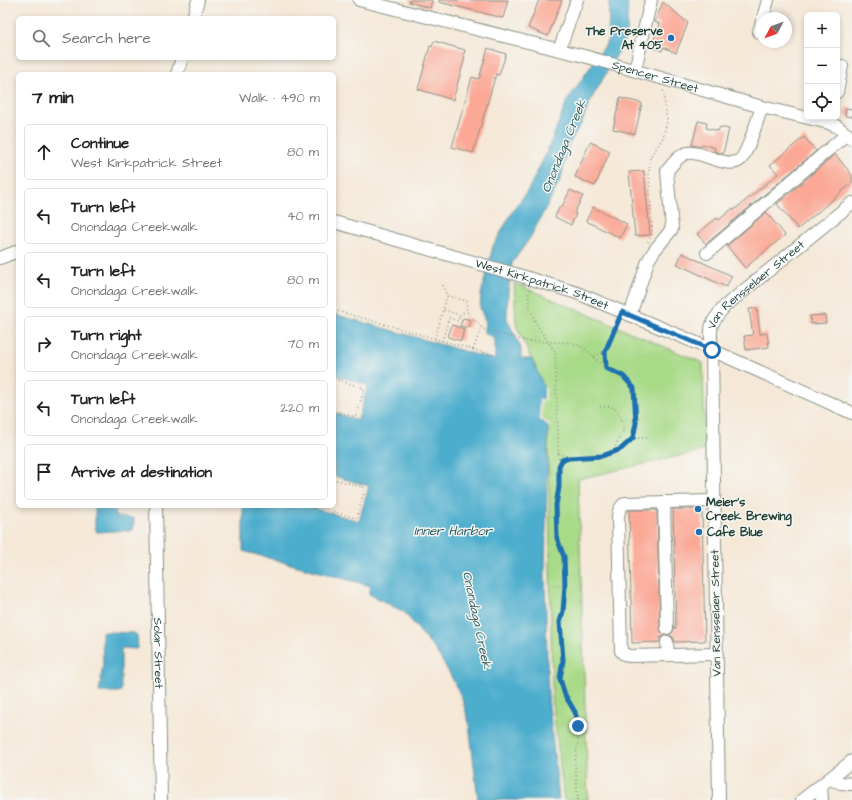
<!DOCTYPE html>
<html lang="en">
<head>
<meta charset="utf-8">
<style>
	body { margin:0; font-family:"Architects Daughter",sans-serif; background:#f2f2f2; color:#202124 }
	.controls { position:absolute; right:12px; top:12px; display:grid; overflow:hidden; border-radius:6px; box-shadow:0 2px 6px #0003 }
	.controls button { width:36px; height:36px; display:grid; place-items:center; padding:0; border:0; border-bottom:1px solid #e0e0e0; background:#fff; color:#202124; font:20px sans-serif }
	.compass { position:absolute; left:756px; top:12px; width:36px; height:36px; border-radius:50%; background:#fff; box-shadow:0 2px 6px #0003; rotate:229deg }
	.stop { position:absolute; width:12px; height:12px; margin:-9px; border:3px solid #1f6fb2; border-radius:50%; background:#fff }
	.stop.end { background:#1f6fb2; border-color:#fff; box-shadow:0 1px 4px #0008 }
	.list { margin:0; padding:0; list-style:none }
	h2 { display:flex; justify-content:space-between; align-items:center; height:52px; margin:0; padding:0 16px; font-size:17px }
	h2 small { font-size:13px; font-weight:400; color:#757577 }
	.list li { display:grid; grid-template-columns:26px 1fr auto; gap:12px; align-items:center; box-sizing:border-box; height:56px; margin:0 8px 8px; padding:0 8px; border:1px solid #e0e0e0; border-radius:6px }
	.list b { display:block; font-size:15px; white-space:nowrap }
	.list p { margin:0; font-size:13px; white-space:nowrap; color:#757577 }
	.list em { font-size:13px; font-style:normal; color:#757577 }
	.icon { flex:none; width:22px; height:22px; fill:none; stroke:currentColor; stroke-width:2; stroke-linecap:round; stroke-linejoin:round }
	.map { position:relative; flex:none; width:852px; height:800px; overflow:hidden }
	.search { position:absolute; background:#fff; box-shadow:0 2px 6px #0003; left:16px; top:16px; width:320px; height:44px; display:flex; align-items:center; gap:10px; box-sizing:border-box; padding:0 14px; border-radius:6px; color:#757577; font-size:15px }
	.panel { position:absolute; background:#fff; box-shadow:0 2px 6px #0003; left:16px; top:72px; width:320px; height:436px; border-radius:6px }
	.map>svg:first-child { display:block }
	.green { fill:#a9da88; stroke:#648c5e }
	.water { fill:#4eadcd; stroke:#367580 }
	.pier { fill:#f5e8d7 }
	.building { fill:#fba996 }
	.lines { fill:none; stroke-linecap:round; stroke-linejoin:round }
	.minor-casing { stroke:#8a9286; stroke-width:14 }
	.path { stroke:#8a9286; stroke-width:1.5; stroke-dasharray:1 3; stroke-linecap:butt }
	.minor { stroke:#fff; stroke-width:12 }
	.route { stroke:#1f6fb2; stroke-width:5 }
	.poi-dot { fill:#1f6fb2; stroke:#f6f6f2; stroke-width:1.5 }
	.labels { text-anchor:middle; dominant-baseline:central; stroke-width:3; stroke-linejoin:round; paint-order:stroke }
	.poi-label { font-size:12px; font-weight:bold; fill:#1f3d34; stroke:#f6f6f2; text-anchor:start }
	.street-label { font-size:12px; fill:#1f3d34; stroke:#f6f6f2 }
	.water-label { font-size:13px; font-style:italic; fill:#2d5f62; stroke:#f6f6f2 }
</style>
</head>
<body>
<div class="map">
<svg width="852" height="800" viewBox="0 0 852 800">
	<rect width="100%" height="100%" fill="#f6f6f2"/>
	<filter id="ink" filterUnits="userSpaceOnUse"><feTurbulence type="fractalNoise" baseFrequency=".025" numOctaves="2"/><feDisplacementMap in="SourceGraphic" scale="8" xChannelSelector="R" yChannelSelector="G"/><feConvolveMatrix kernelMatrix="1 2 1 2 8 2 1 2 1" color-interpolation-filters="sRGB"/></filter>
	<filter id="wash" filterUnits="userSpaceOnUse"><feTurbulence type="fractalNoise" baseFrequency=".012" numOctaves="4" result="noise"/><feDisplacementMap in="SourceGraphic" scale="16" xChannelSelector="R" yChannelSelector="G"/><feGaussianBlur stdDeviation="0.9" result="paint"/><feColorMatrix in="noise" values="0 0 0 0 0 0 0 0 0 0 0 0 0 0 0 0 0 1.4 0 .05"/><feComposite in="paint" operator="in"/></filter>
	<g filter="url(#wash)">
		<rect width="100%" height="100%" fill="#f5e8d7"/>
		<path class="green" d="M514,283L703,363L705,450L578,479L588,800H564L552,696L548,424L540,421L539,399L544,387L516,325Z"/>
		<g class="water">
			<path d="M608,0H628L627,33L620,49L592,98L581,124L568,146L561,178L551,198L530,238L512,263L508,292L507,319L521,348V359H532L544,387V399H540V421L544,420L548,424L545,575L548,696L559,800H478L469,723L462,698L450,674L436,651L404,612L369,594L371,586L243,551V506H306L359,521L369,486L334,476V413L358,420L368,385L334,375V314L495,360V338L484,333L486,323L480,308L481,294L493,246L513,211L528,190L547,152L567,101L608,41L609,4Z"/>
			<path d="M95,506H115L116,517L133,518L134,520L133,529L132,530L97,532L95,528Z"/>
			<path d="M106,632L134,633L137,635L138,647L136,649L122,648L121,650V691L118,692H99L103,664L102,633Z"/>
		</g>
		<path class="pier" d="M544,387H546V399L545,401H541L542,419H545L546,422L550,423V427L548,428V424H544V421H540L539,399H544Z"/>
		<g id="blocks">
			<g class="building">
				<path d="M410,0H432L430,8L409,2Z"/>
				<path d="M439,0H508L503,18L439,2Z"/>
				<path d="M539,0H562L548,36L528,28Z"/>
				<path d="M663,2L688,23L676,53L663,47L662,51L651,47L660,24L655,22Z"/>
				<path d="M434,41L465,50L463,56L465,57L453,100L418,89L430,46L432,47Z"/>
				<path d="M488,48L506,54L499,75L496,74L473,153L452,147L472,77L479,79Z"/>
				<path d="M620,98L642,103L635,134L613,129Z"/>
				<path d="M846,108L852,109V117L845,116Z"/>
				<path d="M698,121L707,123L706,128L718,131L720,127L729,129L723,154L714,151L715,148L702,144L701,147L692,145Z"/>
				<path d="M804,137L816,151L706,244L697,234L717,218L719,220L733,208L734,210L778,174L770,165Z"/>
				<path d="M590,142L610,151L595,186L575,177Z"/>
				<path d="M835,154L852,175V183L798,229L777,204Z"/>
				<path d="M644,171L650,235L635,236L629,172Z"/>
				<path d="M570,190L583,196L574,213L576,214L571,225L555,217L560,206L562,207Z"/>
				<path d="M593,207L627,224L620,238L586,221Z"/>
				<path d="M766,212L785,235L745,268L727,246Z"/>
				<path d="M682,253L732,276L726,287L677,264Z"/>
				<path d="M757,308L760,334L767,333L769,347L746,350L744,336L753,335L749,309Z"/>
				<path d="M825,315L826,323L811,324L810,316Z"/>
				<path d="M463,318L471,320L469,328L460,326Z"/>
				<path d="M452,325L464,329L461,341L448,337Z"/>
				<path d="M673,509H702L705,641L675,642L673,637L669,635L673,632L674,628H676Z"/>
				<path d="M629,510H657L660,628L661,632L665,635L660,638V642L632,643Z"/>
			</g>
		</g>
	</g>
	<g filter="url(#ink)">
		<use href="#blocks" fill-opacity="0" stroke="#8a9286" stroke-width="1"/>
		<g class="lines">
			<defs>
				<g id="minor">
					<path id="s1" d="M359,0L584,56L762,107L829,123L838,127L852,139"/>
					<path d="M193,18L198,0"/>
					<path d="M763,18L768,0"/>
					<path d="M759,32L762,21"/>
					<path d="M559,50L577,0"/>
					<path d="M635,70L651,0"/>
					<path d="M177,74L182,58"/>
					<path d="M837,92L842,66"/>
					<path id="s2" d="M334,222L515,274L577,293L685,338L852,413"/>
					<path d="M707,253L847,134"/>
					<path d="M0,258L18,251"/>
					<path d="M630,315L648,261L654,251L672,229L667,171C672,165 679,155 687,153C701,150 730,171 741,159C749,150 757,120 762,107"/>
					<path d="M714,501L625,503C620,507 619,510 618,516L621,651L624,654L629,656L716,654"/>
					<path d="M664,502L667,628"/>
					<path id="s3" d="M156,506L161,800"/>
					<path d="M667,642L668,655"/>
					<path d="M830,779L841,783L852,784"/>
					<path d="M821,786L822,800"/>
					<path id="s4" d="M719,800L712,350C710,326 708,326 725,306L852,203"/>
					<path d="M802,800L852,761"/>
				</g>
			</defs>
			<use href="#minor" class="minor-casing"/>
			<g class="path">
				<path d="M648,242L652,233L649,171L650,157L663,138L667,121L663,89"/>
				<path d="M443,285L447,296L467,301L466,311L483,329L526,341L548,342L555,351L559,465"/>
				<path d="M529,289C526,309 537,326 548,342C560,342 575,341 585,349C593,355 598,363 606,368"/>
				<path d="M334,310L493,355"/>
				<path d="M444,310L460,315L466,311"/>
				<path d="M435,339L447,296"/>
				<path d="M442,341L449,318L458,321L460,315"/>
				<path d="M473,350L481,328"/>
				<path d="M594,356L605,352"/>
				<path d="M334,379L364,388L357,414L355,417L334,411"/>
				<path d="M600,407C604,407 608,405 612,407C619,410 625,424 623,431C620,440 615,442 615,451"/>
				<path d="M634,438H648"/>
				<path d="M558,453L569,457"/>
				<path d="M314,506L356,518L357,517L365,488L334,479"/>
				<path d="M554,585L565,586"/>
				<path d="M578,800L575,764L578,741V726L575,712L565,695L560,679L563,660L560,622L563,611L565,586L564,557L557,538L556,505L559,487V467L562,460L569,457L602,456L621,449L633,438L636,423L634,388L623,376L606,368L605,352L619,320"/>
			</g>
			<use href="#minor" class="minor"/>
		</g>
	</g>
	<g class="lines" filter="url(#ink)">
		<path class="route" d="M578,726L575,712L565,695L560,679L563,660L560,622L563,611L565,586L564,557L557,538L556,505L559,487V466L562,460L569,458L602,456L621,449L633,438L636,423L634,388L623,376L606,368L605,352L622,312L712,350"/>
	</g>
	<g class="poi-dot">
		<circle cx="671" cy="38" r="4"/>
		<circle cx="698" cy="509" r="4"/>
		<circle cx="699" cy="532" r="4"/>
	</g>
	<g class="labels">
		<g class="poi-label">
			<text x="663" y="31" text-anchor="end">The Preserve<tspan x="663" dy="14">At 405</tspan></text>
			<text x="706" y="502">Meier's<tspan x="706" dy="14">Creek Brewing</tspan></text>
			<text x="707" y="532">Cafe Blue</text>
		</g>
		<g class="street-label">
			<text stroke="none"><textPath href="#s1" startOffset="306">Spencer Street</textPath></text>
			<text stroke="none"><textPath href="#s2" startOffset="217">West Kirkpatrick Street</textPath></text>
			<text stroke="none"><textPath href="#s4" startOffset="535">Van Rensselaer Street</textPath></text>
			<text transform="translate(716 613) rotate(-91)">Van Rensselaer Street</text>
			<text stroke="none"><textPath href="#s3" startOffset="147">Solar Street</textPath></text>
		</g>
		<g class="water-label">
			<text transform="translate(564 146) rotate(-68)">Onondaga Creek</text>
			<text x="453" y="531">Inner Harbor</text>
			<text transform="translate(477 620) rotate(78)">Onondaga Creek</text>
		</g>
	</g>
</svg>
<div class="controls">
<button>+</button>
<button>−</button>
<button><svg class="icon" aria-label="locate" viewBox="0 0 24 24"><circle cx="12" cy="12" r="6"/><path d="M12 2v4M12 18v4M2 12h4M18 12h4"/></svg></button>
</div>
<svg class="compass" viewBox="-18 -18 36 36"><path d="M0-13l5 13h-10z" fill="#e53935"/><path d="M0 13l5-13h-10z" fill="#757577"/></svg>
<div class="stop" style="left:712px;top:350px"></div>
<div class="stop end" style="left:578px;top:726px"></div>
<div class="search"><svg class="icon" aria-label="search" viewBox="0 0 24 24"><circle cx="10" cy="10" r="6"/><path d="M15 15l6 6"/></svg>Search here</div>
<section class="panel">
<h2>7 min<small>Walk · 490 m</small></h2>
<ul class="list">
<li><svg class="icon" aria-label="ahead" viewBox="0 0 24 24"><path d="M12 20V5M6 11l6-6 6 6"/></svg><div><b>Continue</b><p>West Kirkpatrick Street</p></div><em>80 m</em></li>
<li><svg class="icon" aria-label="left" viewBox="0 0 24 24"><path d="M17 20v-9H6M10 6l-5 5 5 5"/></svg><div><b>Turn left</b><p>Onondaga Creekwalk</p></div><em>40 m</em></li>
<li><svg class="icon" aria-label="left" viewBox="0 0 24 24"><path d="M17 20v-9H6M10 6l-5 5 5 5"/></svg><div><b>Turn left</b><p>Onondaga Creekwalk</p></div><em>80 m</em></li>
<li><svg class="icon" aria-label="right" viewBox="0 0 24 24"><path d="M7 20v-9h11M14 6l5 5-5 5"/></svg><div><b>Turn right</b><p>Onondaga Creekwalk</p></div><em>70 m</em></li>
<li><svg class="icon" aria-label="left" viewBox="0 0 24 24"><path d="M17 20v-9H6M10 6l-5 5 5 5"/></svg><div><b>Turn left</b><p>Onondaga Creekwalk</p></div><em>220 m</em></li>
<li><svg class="icon" aria-label="arrive" viewBox="0 0 24 24"><path d="M6 21V4h12l-3 4 3 4H6"/></svg><div><b>Arrive at destination</b></div></li>
</ul>
</section>
</div>
</body>
</html>
